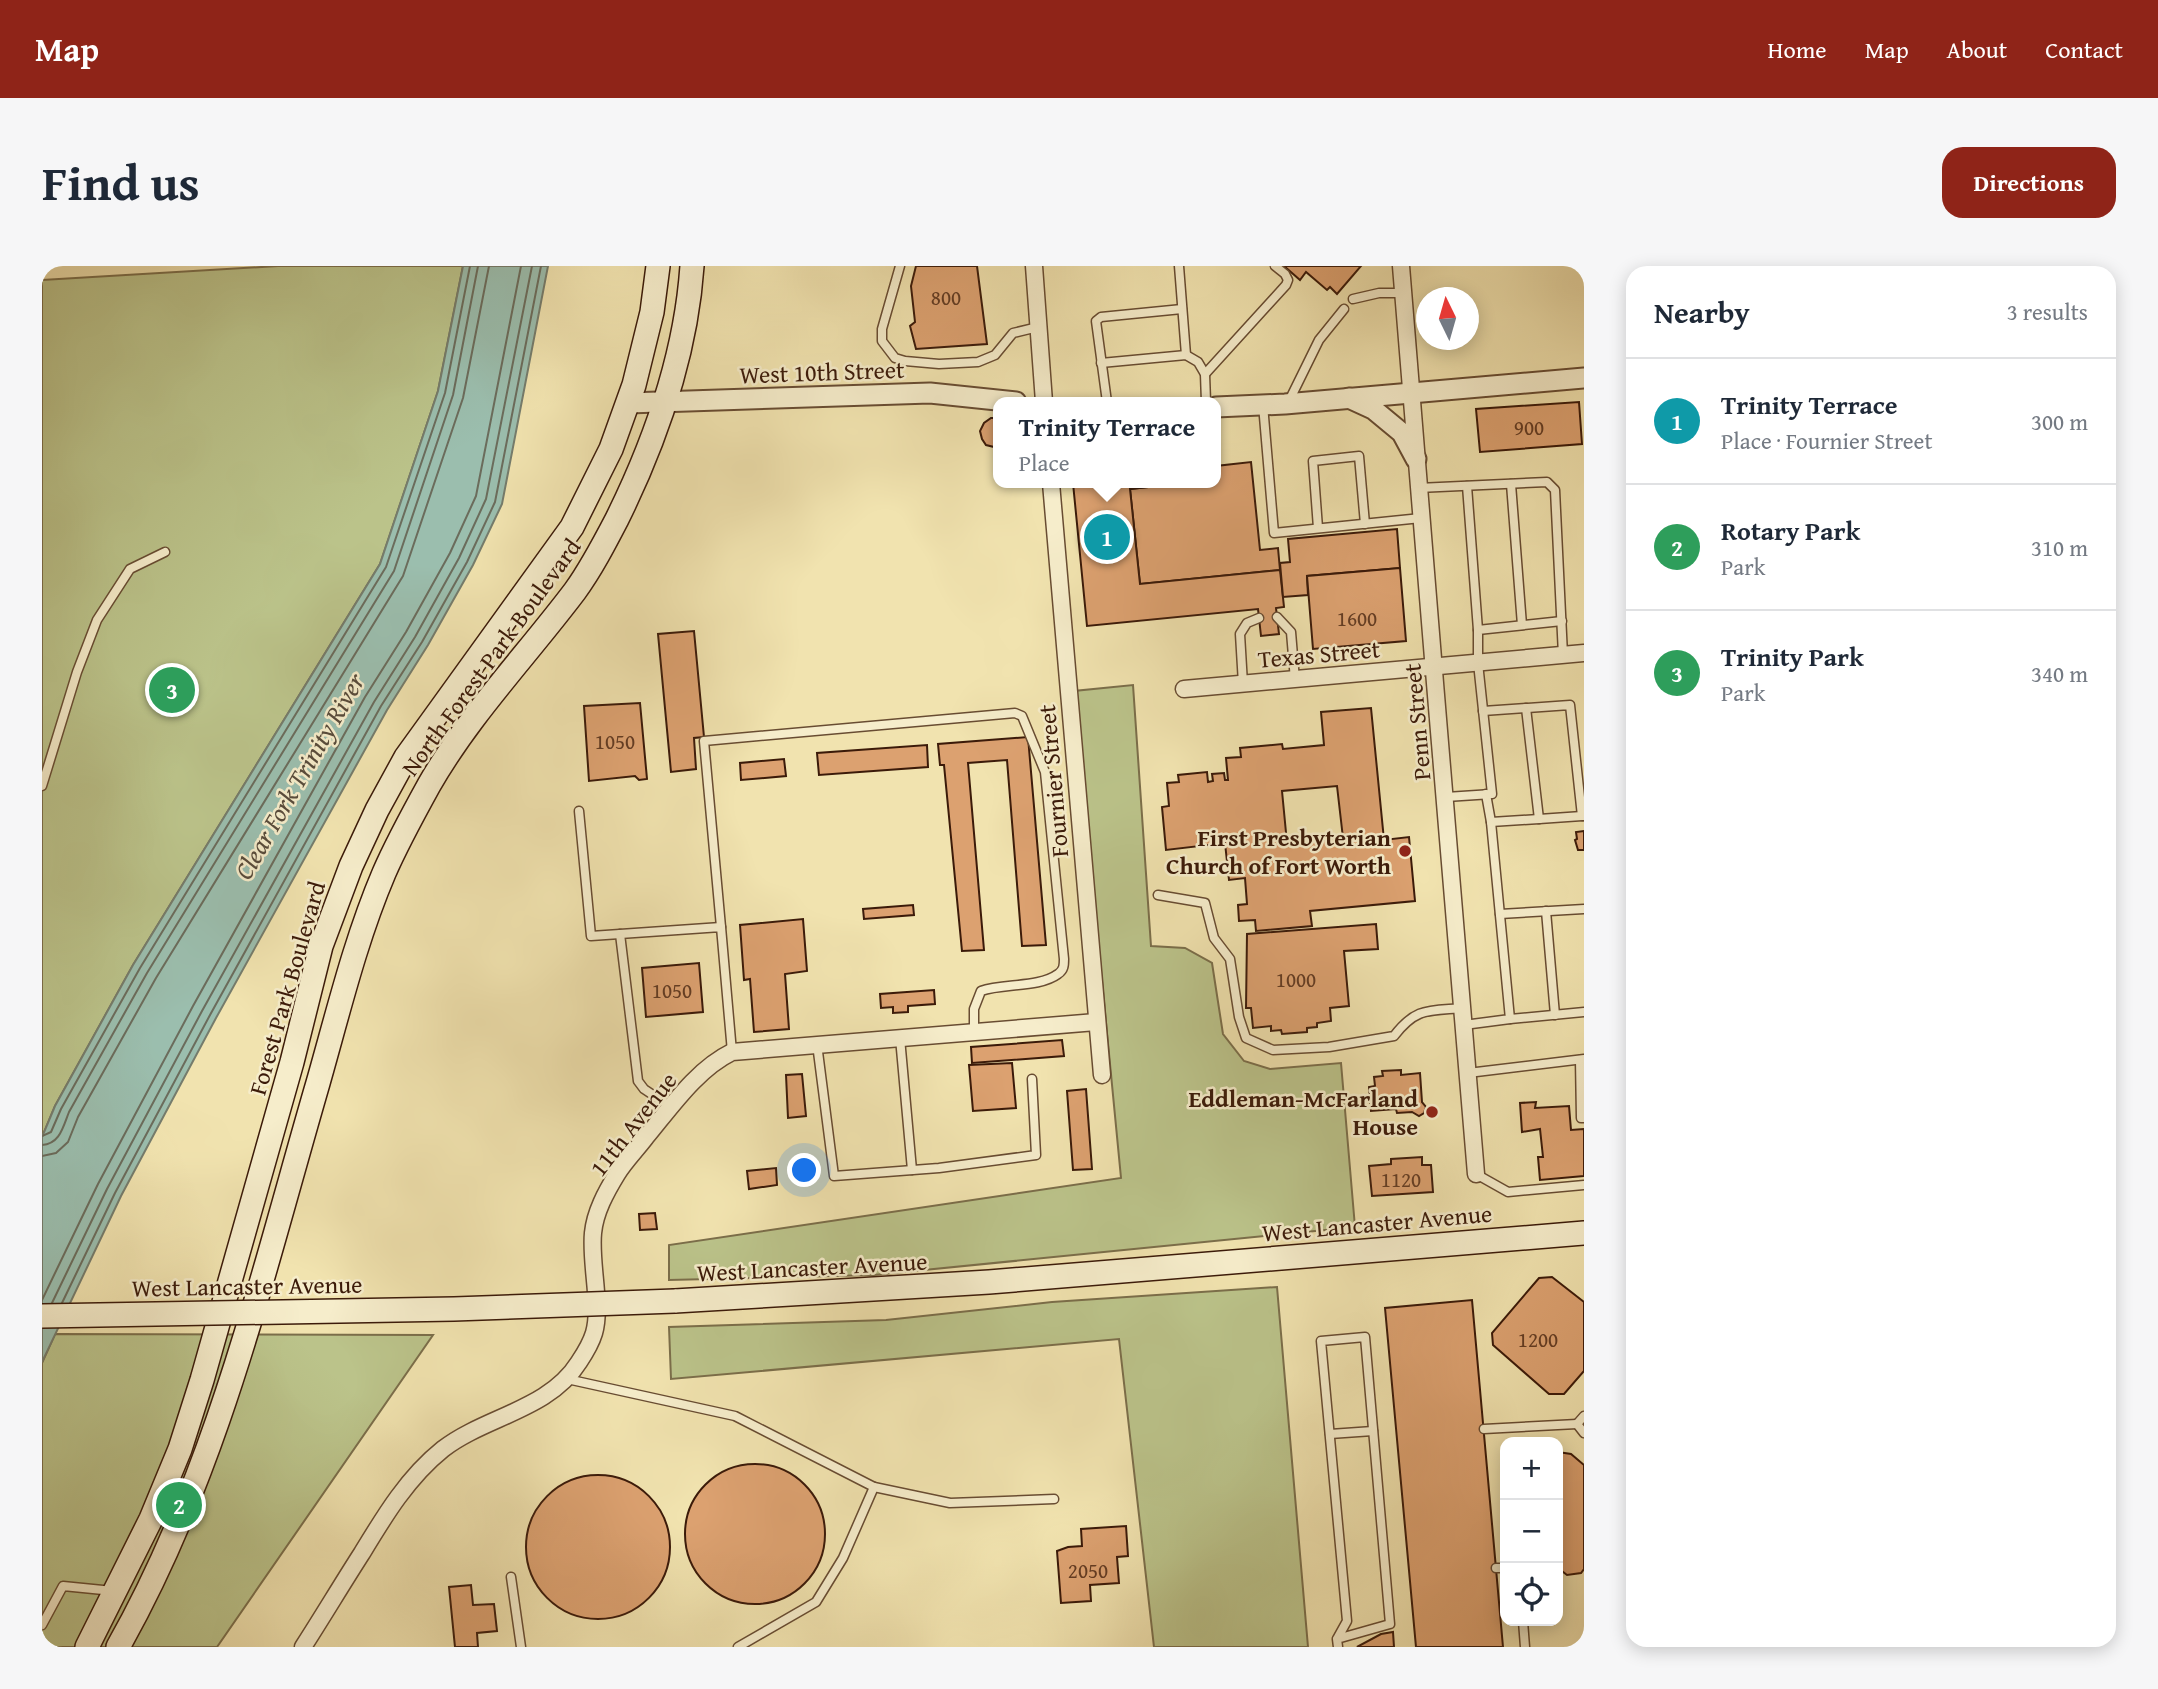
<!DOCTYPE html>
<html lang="en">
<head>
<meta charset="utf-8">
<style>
	body { margin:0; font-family:"Gentium Book Plus",serif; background:#f6f6f7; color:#1f2937 }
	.controls { position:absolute; right:21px; bottom:21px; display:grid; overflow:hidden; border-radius:14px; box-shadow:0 4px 18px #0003 }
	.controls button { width:63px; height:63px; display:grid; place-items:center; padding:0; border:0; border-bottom:2px solid #e0e1e3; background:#fff; color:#1f2937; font:35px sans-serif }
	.compass { position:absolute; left:1374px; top:21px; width:63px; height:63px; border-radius:50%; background:#fff; box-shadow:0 4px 18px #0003; rotate:355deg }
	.you { position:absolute; left:763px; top:905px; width:24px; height:24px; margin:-18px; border:5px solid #fff; border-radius:50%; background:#1a73e8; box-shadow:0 0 0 10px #1a73e833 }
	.badge { display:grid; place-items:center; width:46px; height:46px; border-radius:50%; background:#8f2418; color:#fff; font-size:23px; font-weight:700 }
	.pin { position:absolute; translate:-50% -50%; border:4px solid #fff; box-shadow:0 2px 7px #0006 }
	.popup { position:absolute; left:951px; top:131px; width:228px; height:91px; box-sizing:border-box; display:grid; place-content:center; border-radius:14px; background:#fff; filter:drop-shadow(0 2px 5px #0005); font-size:23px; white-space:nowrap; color:#747a83 }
	.popup b { font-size:26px; color:#1f2937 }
	.popup::after { content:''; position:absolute; left:50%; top:100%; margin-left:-14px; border:14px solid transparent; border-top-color:#fff }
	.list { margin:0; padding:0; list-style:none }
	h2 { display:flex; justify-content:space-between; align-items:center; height:91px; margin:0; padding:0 28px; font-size:30px }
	h2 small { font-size:23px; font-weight:400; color:#747a83 }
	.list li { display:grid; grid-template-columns:46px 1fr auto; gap:21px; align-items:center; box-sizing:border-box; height:126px; padding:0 28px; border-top:2px solid #e0e1e3 }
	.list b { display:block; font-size:26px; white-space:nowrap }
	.list p { margin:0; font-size:23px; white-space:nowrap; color:#747a83 }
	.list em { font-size:23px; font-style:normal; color:#747a83 }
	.icon { flex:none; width:38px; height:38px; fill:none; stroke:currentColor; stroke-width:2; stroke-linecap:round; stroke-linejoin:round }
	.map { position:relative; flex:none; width:1542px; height:1381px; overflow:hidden; border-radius:21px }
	header { display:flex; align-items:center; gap:42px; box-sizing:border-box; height:98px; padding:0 35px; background:#8f2418; color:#fff }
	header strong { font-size:33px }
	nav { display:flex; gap:38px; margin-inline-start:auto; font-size:24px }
	.intro { display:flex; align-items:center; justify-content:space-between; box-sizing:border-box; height:168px; padding:0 42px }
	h1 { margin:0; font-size:49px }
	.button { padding:18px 32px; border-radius:21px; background:#8f2418; color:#fff; font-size:24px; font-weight:700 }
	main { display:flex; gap:42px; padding:0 42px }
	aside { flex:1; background:#fff; border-radius:21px; box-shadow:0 4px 18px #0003 }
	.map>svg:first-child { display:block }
	.green { fill:#bbc38a; stroke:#7b6e4a; stroke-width:2 }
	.water { fill:#9bbeae; stroke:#757c6c; stroke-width:2 }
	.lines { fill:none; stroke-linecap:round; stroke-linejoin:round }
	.shore { stroke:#6b6c5c; stroke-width:2 }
	.building { fill:#dca170; stroke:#3b1a09; stroke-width:2; fill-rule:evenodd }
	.service-casing { stroke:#684c32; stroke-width:11 }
	.minor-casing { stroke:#684c32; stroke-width:19 }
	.tertiary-casing { stroke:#684c32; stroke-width:23 }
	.secondary-casing { stroke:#3b1a09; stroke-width:26 }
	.service { stroke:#f6edcb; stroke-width:8 }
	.minor { stroke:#f6edcb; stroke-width:16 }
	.tertiary { stroke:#f6edcb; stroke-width:19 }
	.secondary { stroke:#f6edcb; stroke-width:23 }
	.secondary-bridge-casing { stroke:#3b1a09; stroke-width:26; stroke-linecap:butt }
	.secondary-bridge { stroke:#f6edcb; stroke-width:23 }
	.poi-dot { fill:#8f2418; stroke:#f6edcb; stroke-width:2.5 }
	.labels { text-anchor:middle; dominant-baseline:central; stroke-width:5; stroke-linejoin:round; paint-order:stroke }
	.number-label { font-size:21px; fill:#633c23 }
	.street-label { font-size:24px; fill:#3b1a09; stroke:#f6edcb }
	.poi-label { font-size:24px; font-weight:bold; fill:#3b1a09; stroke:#f6edcb; text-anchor:end }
	.water-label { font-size:26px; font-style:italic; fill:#584b3b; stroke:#f6edcb }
</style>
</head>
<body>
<header>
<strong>Map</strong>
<nav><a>Home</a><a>Map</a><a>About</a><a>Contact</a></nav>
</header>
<div class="intro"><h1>Find us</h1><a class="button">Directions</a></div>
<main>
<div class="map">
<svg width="1542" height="1381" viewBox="0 0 1542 1381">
	<rect width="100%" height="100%" fill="#f1e3af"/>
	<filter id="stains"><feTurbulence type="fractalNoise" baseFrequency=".00286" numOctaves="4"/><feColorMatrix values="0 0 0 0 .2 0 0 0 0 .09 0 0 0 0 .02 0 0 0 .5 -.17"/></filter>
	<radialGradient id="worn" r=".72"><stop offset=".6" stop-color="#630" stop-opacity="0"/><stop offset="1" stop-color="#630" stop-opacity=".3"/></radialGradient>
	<g class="green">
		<path d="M236,0H421L396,125L338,298L91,699L13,840L0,871V14Z"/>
		<path d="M1091,419L1109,680L1143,682L1170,697L1181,768L1202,795L1228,803L1299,797L1313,961L832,1009L627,1014V979L1079,912L1032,425Z"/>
		<path d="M1235,1021L1266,1381H1112L1077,1073L629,1113L627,1061L844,1054L1010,1036Z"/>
		<path d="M13,1068L391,1069L175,1381H0V1097Z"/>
	</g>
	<path class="water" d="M421,0H506L460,238L431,299L386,379L345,444L174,752L79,930L0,1096V871L13,840L91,699L338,298L396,125Z"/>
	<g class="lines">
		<g class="shore">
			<path d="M0,870L9,866L19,843L98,702L344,301L403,127L428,0"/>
			<path d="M0,879C18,878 21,861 27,846L105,707L352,305L411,129L436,0"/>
			<path d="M0,890L14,887L26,876L36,851L114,712L361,310L421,132L447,0"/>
			<path d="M0,1034L56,918L151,740L323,431L364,366L408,287L434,230L479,0"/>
			<path d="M10,1037L65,923L160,745L332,436L373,371L417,292L444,233L490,0"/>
			<path d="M20,1037L73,927L168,749L339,440L380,376L425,296L453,236L499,0"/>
		</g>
	</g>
	<g class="building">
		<path d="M874,0H935L945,78L874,83L868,60L873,56L869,20Z"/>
		<path d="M1242,0H1319L1295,28L1288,21L1285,24L1264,6L1258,14Z"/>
		<path d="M1537,136L1540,178L1438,186L1434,143Z"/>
		<path d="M949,152H956V182L944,179L940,173L938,165L942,157Z"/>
		<path d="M1209,196L1218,284L1236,282L1238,304L1098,318L1088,223L1143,217H1174V200Z"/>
		<path d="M1031,217H1143L1088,223L1098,318L1238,304L1242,341L1234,342L1237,368L1219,370L1216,343L1045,360Z"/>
		<path d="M1355,263L1358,302L1265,310L1266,329L1241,331L1238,297L1248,296L1246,273Z"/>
		<path d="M1358,302L1364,375L1271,383L1265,310Z"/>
		<path d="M652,365L662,471L652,472L654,503L629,506L616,368Z"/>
		<path d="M598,437L605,513L597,514L593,510L547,515L542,440Z"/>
		<path d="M1329,442L1342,574L1367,571L1373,635L1268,645L1270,660L1214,665L1213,654L1197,655L1196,639L1205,638L1203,612L1187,614L1183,577L1124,584L1120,541L1127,540L1125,517L1137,516L1136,509L1165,506L1166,516L1171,515L1170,508L1182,507L1183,514H1186L1184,492L1199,491L1198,482L1240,478L1241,483L1282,479L1279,446ZM1295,520L1301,572L1245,577L1240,525Z"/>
		<path d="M986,471L1004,679L980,680L965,494L926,497L942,684L920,685L902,499H898L896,478Z"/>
		<path d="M885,479L886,501L777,509L775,487Z"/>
		<path d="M742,493L744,510L699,514L698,497Z"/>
		<path d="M1542,565V584H1536L1533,574L1535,573L1534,566Z"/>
		<path d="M871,639L872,649L822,653L821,643Z"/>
		<path d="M761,653L765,705L743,708L747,763L712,766L708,713L702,714L698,659Z"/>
		<path d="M1334,658L1336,683L1302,685L1307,740L1288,742L1289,755L1275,757V761L1265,762V766L1240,768L1239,764L1229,765V760L1211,762L1209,742H1204L1205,668Z"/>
		<path d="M657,697L661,746L604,751L600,702Z"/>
		<path d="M892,724L893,738L866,740V746L851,747V741L839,742L838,728Z"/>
		<path d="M1020,774L1022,790L930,797L929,781Z"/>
		<path d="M970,797L974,842L931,845L927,799Z"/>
		<path d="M1359,804V809L1378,807L1380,836L1384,841L1382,847L1377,850L1370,846L1355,847L1354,843L1329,845L1327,821L1333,820L1332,811L1341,810L1340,805Z"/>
		<path d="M760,808L764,850L746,852L744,809Z"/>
		<path d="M1044,823L1050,903L1031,904L1025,825Z"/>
		<path d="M1494,836L1493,842L1527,840L1529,864L1542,863V910L1498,914L1496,891H1501L1498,863L1480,866L1478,837Z"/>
		<path d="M1380,891V899H1389L1391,926L1330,930L1327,900L1349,898V893Z"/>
		<path d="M734,902L735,919L707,923L705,905Z"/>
		<path d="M613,947L615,963L598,964L597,948Z"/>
		<path d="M1510,1011L1542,1036V1105L1522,1128H1507L1451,1079L1450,1067L1497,1012Z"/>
		<path d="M1430,1034L1461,1381H1374L1343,1042Z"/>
		<path d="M1516,1186L1529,1188L1542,1199V1303L1539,1307L1525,1309L1516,1302Z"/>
		<circle cx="713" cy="1268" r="70"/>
		<circle cx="556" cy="1281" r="72"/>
		<path d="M1084,1260L1086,1290L1075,1291L1077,1317L1048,1319L1049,1335L1019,1337L1015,1285L1026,1281L1040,1280L1039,1263Z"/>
		<path d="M429,1319L431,1339L452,1338L455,1365L435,1367L436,1381H413L407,1321Z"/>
		<path d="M1351,1366L1352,1381H1315L1339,1368Z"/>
	</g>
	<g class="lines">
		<defs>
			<g id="service">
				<path d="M858,0L840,63V75L853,92L863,95L897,98L936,96L953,89L971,67L996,61"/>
				<path d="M1137,0L1144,89"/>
				<path d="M1311,33L1337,27H1361"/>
				<path d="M1059,97L1144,89L1156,96L1163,108L1164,136"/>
				<path d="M1163,108L1244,19L1246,14L1243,8L1233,0"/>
				<path d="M1247,135L1277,74L1302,43"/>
				<path d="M1065,136L1054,55L1059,51L1140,43"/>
				<path d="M1221,139L1232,267L1379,252"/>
				<path d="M1469,218L1480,359"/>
				<path d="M1425,220L1436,364"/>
				<path d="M1376,222L1505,216L1513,224L1521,389"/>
				<path d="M1276,262L1271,195L1317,190L1323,258"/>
				<path d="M1235,351L1249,366L1253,414"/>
				<path d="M1201,418L1198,368L1205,357L1217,352"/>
				<path d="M1484,442L1497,553L1540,550"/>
				<path d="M1441,445L1528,439L1540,550H1542"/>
				<path d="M0,520L35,406L55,354L88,303L123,286"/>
				<path d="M1444,528L1449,556"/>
				<path d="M1404,531L1450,528L1436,397V364L1520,355"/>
				<path d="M537,545L549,670L578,668"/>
				<path d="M1116,629L1163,637L1172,672L1188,693L1197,751L1204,772L1231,784L1287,781L1352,770C1374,741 1387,745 1421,742"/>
				<path d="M1504,645L1513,749"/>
				<path d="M1458,648L1542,643"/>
				<path d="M679,661L662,475L973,447L980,450L1003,506L1022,693C1022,699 1022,704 1016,708C997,722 961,717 939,725L932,743V766"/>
				<path d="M1468,753L1542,746"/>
				<path d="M1422,759L1468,753L1449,556L1497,553"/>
				<path d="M858,772L870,904"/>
				<path d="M775,778L792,910L897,902L994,889L990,813"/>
				<path d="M1538,794L1539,852H1542"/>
				<path d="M1426,807L1542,793"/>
				<path d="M629,841L602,823L596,815L578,668L679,661L690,786"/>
				<path d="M1434,908L1466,926L1542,919"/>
				<path d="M525,1113L693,1150L832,1221"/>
				<path d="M1542,1150L1535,1158L1542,1167"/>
				<path d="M1442,1163L1535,1158"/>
				<path d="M1288,1168L1331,1165"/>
				<path d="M1454,1302H1463"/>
				<path d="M469,1311L479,1381"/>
				<path d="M1481,1355L1483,1381"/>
				<path d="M0,1359L21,1320L71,1325"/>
				<path d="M1295,1373L1348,1358L1323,1071L1279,1075L1305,1355L1295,1373L1296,1381"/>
				<path d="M696,1381L774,1336L801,1292L832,1221L908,1237L1012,1233"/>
			</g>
			<g id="minor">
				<path d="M992,0L1002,136"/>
				<path d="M1359,0C1382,303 1410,605 1434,908"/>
				<path d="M1009,217L1060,809"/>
				<path d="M1142,423L1542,387"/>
				<path d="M261,1381C281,1350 300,1318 320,1287C343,1249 366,1211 401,1183C444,1150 507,1144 537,1096C543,1087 549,1077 552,1067C560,1039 548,998 551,967C553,946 564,926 575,908C583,895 595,883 604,871C629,841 655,803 690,786L1054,756"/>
			</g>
			<g id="tertiary">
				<path d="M1307,132L1331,143L1360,167L1374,193"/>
				<path d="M586,137L888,127L974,136"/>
				<path d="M1174,141L1243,138L1542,112"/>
			</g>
			<g id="secondary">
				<path d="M633,1035L947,1016L1542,967"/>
				<path d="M45,1381L109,1253L138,1183L160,1114L250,796L279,680L309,600L335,544L364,491L530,261L569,183L592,119L610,46L616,0"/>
				<path d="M76,1381C175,1206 220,1009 276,817C296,747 313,675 342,607C355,577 371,548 387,519C427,449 484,390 533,325C549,303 562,278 575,253C614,174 644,88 650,0"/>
			</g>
		</defs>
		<use href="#service" class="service-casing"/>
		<use href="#minor" class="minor-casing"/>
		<use href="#tertiary" class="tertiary-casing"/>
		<use href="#secondary" class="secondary-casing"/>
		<use href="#service" class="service"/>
		<use href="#minor" class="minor"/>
		<use href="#tertiary" class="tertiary"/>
		<use href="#secondary" class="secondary"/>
		<defs>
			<path id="secondary-bridge" d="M0,1050L412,1043L633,1035"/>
		</defs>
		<use href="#secondary-bridge" class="secondary-bridge-casing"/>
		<use href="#secondary-bridge" class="secondary-bridge"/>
	</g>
	<g class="poi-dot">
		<circle cx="1363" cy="585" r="7"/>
		<circle cx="1390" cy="846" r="7"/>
	</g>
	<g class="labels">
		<g class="number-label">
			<text x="904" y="31">800</text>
			<text x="1487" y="161">900</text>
			<text x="1315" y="352">1600</text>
			<text x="573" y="475">1050</text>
			<text x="1254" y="713">1000</text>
			<text x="630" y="724">1050</text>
			<text x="1359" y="913">1120</text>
			<text x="1496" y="1073">1200</text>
			<text x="1046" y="1304">2050</text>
		</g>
		<g class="street-label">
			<text transform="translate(780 106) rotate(-2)">West 10th Street</text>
			<text transform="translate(1277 388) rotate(-5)">Texas Street</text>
			<text transform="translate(449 391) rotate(-54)">North Forest Park Boulevard</text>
			<text transform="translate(1375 456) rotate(-95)">Penn Street</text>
			<text transform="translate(1011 515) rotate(-95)">Fournier Street</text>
			<text transform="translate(245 722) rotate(-74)">Forest Park Boulevard</text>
			<text transform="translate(591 858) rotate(-52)">11th Avenue</text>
			<text transform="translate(1335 957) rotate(-5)">West Lancaster Avenue</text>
			<text transform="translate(770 1001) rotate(-3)">West Lancaster Avenue</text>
			<text transform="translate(205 1020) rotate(-1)">West Lancaster Avenue</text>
		</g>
		<g class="poi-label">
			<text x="1349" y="571">First Presbyterian<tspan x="1349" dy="28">Church of Fort Worth</tspan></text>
			<text x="1376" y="832">Eddleman-McFarland<tspan x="1376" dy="28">House</tspan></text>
		</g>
		<g class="water-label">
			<text transform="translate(257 510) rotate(-60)">Clear Fork Trinity River</text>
		</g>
	</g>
	<rect width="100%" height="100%" filter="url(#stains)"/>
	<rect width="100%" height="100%" fill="url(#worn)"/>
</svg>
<div class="controls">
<button>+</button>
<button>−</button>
<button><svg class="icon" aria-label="locate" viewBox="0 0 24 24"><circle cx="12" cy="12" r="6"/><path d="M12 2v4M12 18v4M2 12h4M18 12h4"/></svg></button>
</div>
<svg class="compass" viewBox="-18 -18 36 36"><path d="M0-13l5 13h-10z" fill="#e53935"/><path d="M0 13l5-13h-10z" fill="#747a83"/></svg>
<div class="you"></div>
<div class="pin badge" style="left:1065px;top:271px;background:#0f9aa8">1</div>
<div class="popup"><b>Trinity Terrace</b>Place</div>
<div class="pin badge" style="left:137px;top:1239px;background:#2e9e5b">2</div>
<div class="pin badge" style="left:130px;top:424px;background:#2e9e5b">3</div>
</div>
<aside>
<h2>Nearby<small>3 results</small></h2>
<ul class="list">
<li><span class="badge" style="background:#0f9aa8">1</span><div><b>Trinity Terrace</b><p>Place · Fournier Street</p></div><em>300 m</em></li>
<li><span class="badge" style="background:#2e9e5b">2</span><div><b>Rotary Park</b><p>Park</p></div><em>310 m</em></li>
<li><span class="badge" style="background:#2e9e5b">3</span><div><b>Trinity Park</b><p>Park</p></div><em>340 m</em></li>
</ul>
</aside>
</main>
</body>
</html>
